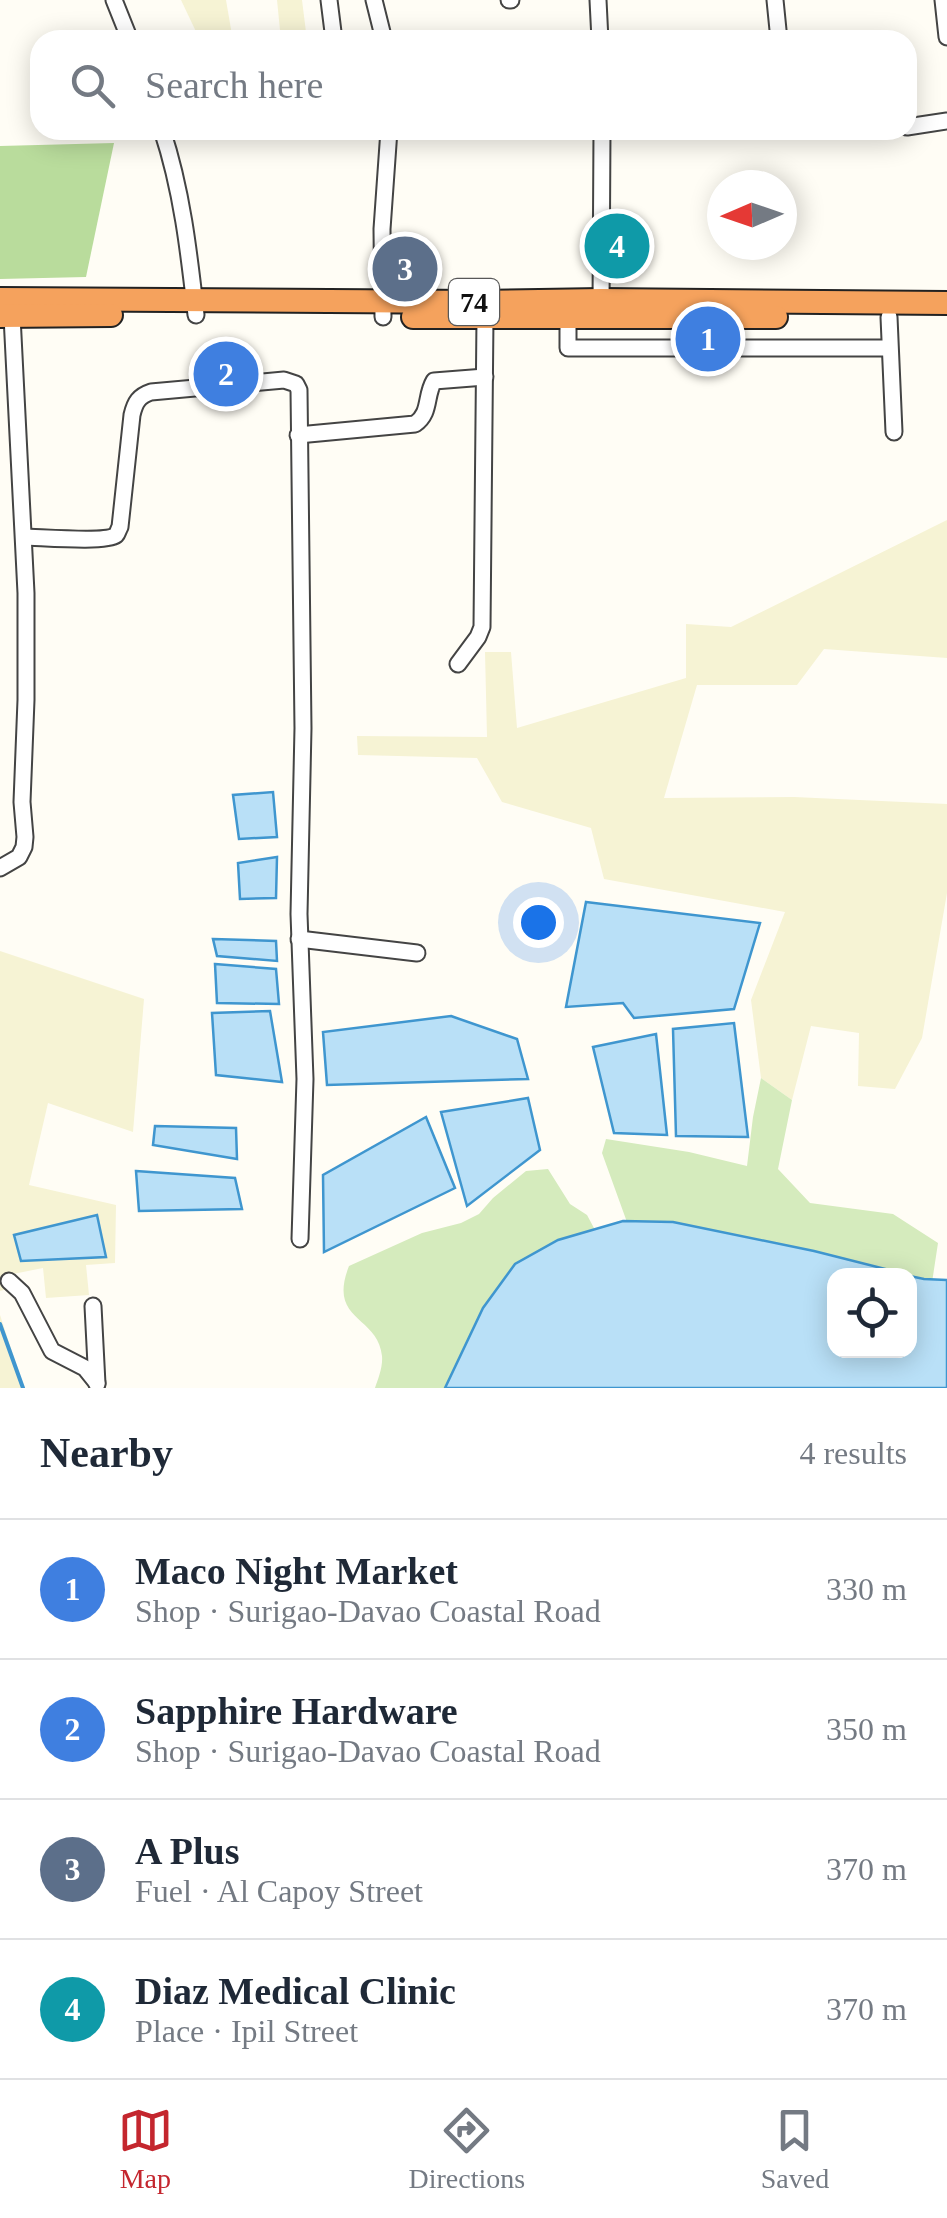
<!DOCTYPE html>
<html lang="en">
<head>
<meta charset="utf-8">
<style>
	body { margin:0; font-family:Georgia,serif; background:#f2f2f3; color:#1f2937 }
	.controls { position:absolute; right:30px; bottom:30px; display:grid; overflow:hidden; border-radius:20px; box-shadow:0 5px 25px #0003 }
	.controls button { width:90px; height:90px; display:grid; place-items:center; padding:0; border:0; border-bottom:2px solid #e0e1e3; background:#fff; color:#1f2937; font:50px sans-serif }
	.compass { position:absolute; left:707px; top:170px; width:90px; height:90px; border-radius:50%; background:#fff; box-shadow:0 5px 25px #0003; rotate:268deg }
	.you { position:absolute; left:538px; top:922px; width:35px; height:35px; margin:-25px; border:8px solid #fff; border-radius:50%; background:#1a73e8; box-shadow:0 0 0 15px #1a73e833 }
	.badge { display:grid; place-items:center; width:65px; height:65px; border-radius:50%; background:#c4262e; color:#fff; font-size:32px; font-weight:700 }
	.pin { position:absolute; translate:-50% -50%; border:5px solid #fff; box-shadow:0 2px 10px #0006 }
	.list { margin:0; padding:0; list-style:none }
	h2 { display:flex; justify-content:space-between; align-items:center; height:130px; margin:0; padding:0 40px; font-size:42px }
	h2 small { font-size:32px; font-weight:400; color:#747a83 }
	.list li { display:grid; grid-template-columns:65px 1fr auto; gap:30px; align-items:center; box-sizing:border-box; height:140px; padding:0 40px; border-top:2px solid #e0e1e3 }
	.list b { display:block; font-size:38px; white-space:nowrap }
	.list p { margin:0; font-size:32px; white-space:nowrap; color:#747a83 }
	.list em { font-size:32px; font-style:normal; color:#747a83 }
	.icon { flex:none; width:55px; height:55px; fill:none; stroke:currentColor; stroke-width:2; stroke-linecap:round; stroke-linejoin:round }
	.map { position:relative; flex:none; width:947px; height:1388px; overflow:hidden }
	.search { position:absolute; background:#fff; box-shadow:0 5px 25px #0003; left:30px; right:30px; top:30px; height:110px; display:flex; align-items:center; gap:25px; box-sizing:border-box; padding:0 35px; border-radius:30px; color:#747a83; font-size:38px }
	.sheet { height:690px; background:#fff }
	nav { display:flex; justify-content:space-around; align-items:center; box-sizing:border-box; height:140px; border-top:2px solid #e0e1e3; background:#fff; font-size:28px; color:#747a83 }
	nav a { display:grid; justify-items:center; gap:5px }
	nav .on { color:#c4262e }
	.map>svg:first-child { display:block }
	.farmland { fill:#f6f3d4 }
	.green { fill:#d5ebbd }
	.forest { fill:#b9dc9c }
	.water { fill:#b9e0f7; stroke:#3f96cf; stroke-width:2.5 }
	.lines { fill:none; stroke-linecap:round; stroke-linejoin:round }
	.stream { stroke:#3f96cf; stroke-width:4 }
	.building { fill:#5a524d }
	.minor-casing { stroke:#444; stroke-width:19 }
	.highway-casing { stroke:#222; stroke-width:26 }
	.minor { stroke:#fff; stroke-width:15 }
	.highway { stroke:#f5a25d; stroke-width:22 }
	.labels { text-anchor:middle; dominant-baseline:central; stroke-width:10; stroke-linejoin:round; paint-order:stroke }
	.shield { fill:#fff; stroke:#585858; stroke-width:2.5 }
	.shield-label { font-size:28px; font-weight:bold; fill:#111 }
</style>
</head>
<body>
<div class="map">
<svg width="947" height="1388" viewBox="0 0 947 1388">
	<rect width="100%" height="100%" fill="#fffdf5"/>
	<g class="farmland">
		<path d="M181,0H226L232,35L224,40H200Z"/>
		<path d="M277,0H302L307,40H281Z"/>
		<path d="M947,520V658L824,649L797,685H697L664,798L794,797L947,804V893L922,1038L895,1089L858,1086L859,1033L811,1026L792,1100L761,1078L751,1000L785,912L604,879L591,828L502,802L477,758L358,755L357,736L487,737L485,652H511L517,728L686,678V624L731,627Z"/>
		<path d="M0,951L144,999L133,1132L48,1103L29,1185L116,1205L115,1263L86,1265L89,1295L46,1298L43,1268L8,1275L11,1288L0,1291Z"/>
		<path d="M0,1315L24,1388H0Z"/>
	</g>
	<g class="green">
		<path d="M761,1078L792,1100L778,1169L810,1203L893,1214L938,1243L928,1309L910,1335V1276H834L632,1236L602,1153L606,1139L689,1152L747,1166L753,1117Z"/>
		<path d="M548,1169L570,1204L587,1215L617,1271L566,1388H375C378,1379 383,1367 382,1356C378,1315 327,1322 349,1266L422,1233L461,1223L479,1214L493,1198L526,1171Z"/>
	</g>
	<path class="forest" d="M114,143L86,277L0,279V146Z"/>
	<g class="water">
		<path d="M273,792L277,837L239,839L233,795Z"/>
		<path d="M277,857L276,898L240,899L238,863Z"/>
		<path d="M586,902L760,923L734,1009L634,1018L623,1003L566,1007Z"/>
		<path d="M213,939L276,941L277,961L217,956Z"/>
		<path d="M215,964L276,969L279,1004L217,1003Z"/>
		<path d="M270,1011L282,1082L216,1075L212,1013Z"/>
		<path d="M451,1016L517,1039L528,1079L327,1085L323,1032Z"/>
		<path d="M734,1023L748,1137L676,1136L673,1029Z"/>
		<path d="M656,1034L667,1135L614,1133L593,1047Z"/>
		<path d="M528,1098L540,1150L467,1206L441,1112Z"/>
		<path d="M426,1117L455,1188L324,1252L323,1175Z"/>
		<path d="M155,1126L236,1128L237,1159L153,1145Z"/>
		<path d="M136,1171L235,1178L242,1209L139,1211Z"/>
		<path d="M97,1215L106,1257L21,1261L14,1235Z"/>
		<path d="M623,1221L673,1222L814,1251L909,1275L834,1276V1350H910V1276L924,1279L947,1280V1388H445L483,1308L515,1264L558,1240Z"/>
	</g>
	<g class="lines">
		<path class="stream" d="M0,1324L23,1388"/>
	</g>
	<path class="building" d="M613,229H628V262L612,263Z"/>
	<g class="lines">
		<defs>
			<g id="minor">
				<path d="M114,0L130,40"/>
				<path d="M329,0L334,40"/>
				<path d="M374,0L384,40"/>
				<path d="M509,0H511"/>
				<path d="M598,0L600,40"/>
				<path d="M775,0L779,40"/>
				<path d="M943,0L947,37"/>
				<path d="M907,127L947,121"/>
				<path d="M162,130C182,190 189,253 196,315"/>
				<path d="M601,308L602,130"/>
				<path d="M383,317L382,229L389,130"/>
				<path d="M568,317V348H889"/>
				<path d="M889,317L894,432"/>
				<path d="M298,435L415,424C431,413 425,396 434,381L485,377"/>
				<path d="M24,537C39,537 106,543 116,535C118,533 118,530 120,527L132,415C135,402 139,396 151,392L284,380L296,384L299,390L303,728L299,914L305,1079L300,1239"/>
				<path d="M458,664L478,637L482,627L485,318"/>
				<path d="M0,868L19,857L24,847L25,837L22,802L26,700V593L12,316"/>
				<path d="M299,939L417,953"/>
				<path d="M9,1281L22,1293L52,1351L85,1368L97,1383"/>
				<path d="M93,1306L97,1384"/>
			</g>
			<g id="highway">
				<path d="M0,299L478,302L601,300L947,303"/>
				<path d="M0,316L111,315"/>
				<path d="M413,317H776"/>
			</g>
		</defs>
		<use href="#minor" class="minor-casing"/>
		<use href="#highway" class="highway-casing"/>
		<use href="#minor" class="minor"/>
		<use href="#highway" class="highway"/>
	</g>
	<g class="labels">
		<rect class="shield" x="449" y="279" width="50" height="46" rx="8"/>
		<g class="shield-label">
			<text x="474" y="302">74</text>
		</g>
	</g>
</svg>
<div class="controls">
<button><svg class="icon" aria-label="locate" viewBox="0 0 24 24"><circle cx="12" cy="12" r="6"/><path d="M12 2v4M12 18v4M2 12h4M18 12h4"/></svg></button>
</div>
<svg class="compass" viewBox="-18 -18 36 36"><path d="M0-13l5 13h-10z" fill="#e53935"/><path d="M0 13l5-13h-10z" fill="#747a83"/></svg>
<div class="you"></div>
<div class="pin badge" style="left:708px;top:339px;background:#3f7fe0">1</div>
<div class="pin badge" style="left:226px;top:374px;background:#3f7fe0">2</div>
<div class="pin badge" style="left:405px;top:269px;background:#5c6f8a">3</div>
<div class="pin badge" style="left:617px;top:246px;background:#0f9aa8">4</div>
<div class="search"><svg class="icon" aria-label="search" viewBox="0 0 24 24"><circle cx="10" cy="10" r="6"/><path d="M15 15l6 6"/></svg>Search here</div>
</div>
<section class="sheet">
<h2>Nearby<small>4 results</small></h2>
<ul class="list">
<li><span class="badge" style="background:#3f7fe0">1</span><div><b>Maco Night Market</b><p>Shop · Surigao-Davao Coastal Road</p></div><em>330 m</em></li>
<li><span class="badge" style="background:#3f7fe0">2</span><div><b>Sapphire Hardware</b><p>Shop · Surigao-Davao Coastal Road</p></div><em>350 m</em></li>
<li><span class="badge" style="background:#5c6f8a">3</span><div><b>A Plus</b><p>Fuel · Al Capoy Street</p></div><em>370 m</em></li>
<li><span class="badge" style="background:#0f9aa8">4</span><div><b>Diaz Medical Clinic</b><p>Place · Ipil Street</p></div><em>370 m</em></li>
</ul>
</section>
<nav>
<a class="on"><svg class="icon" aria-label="map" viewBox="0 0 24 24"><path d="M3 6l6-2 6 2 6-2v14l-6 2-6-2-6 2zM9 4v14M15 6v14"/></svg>Map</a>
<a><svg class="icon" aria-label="directions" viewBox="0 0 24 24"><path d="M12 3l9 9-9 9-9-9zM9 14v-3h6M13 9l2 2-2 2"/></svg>Directions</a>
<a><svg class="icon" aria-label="saved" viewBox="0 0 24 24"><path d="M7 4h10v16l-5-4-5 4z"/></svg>Saved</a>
</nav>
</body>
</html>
